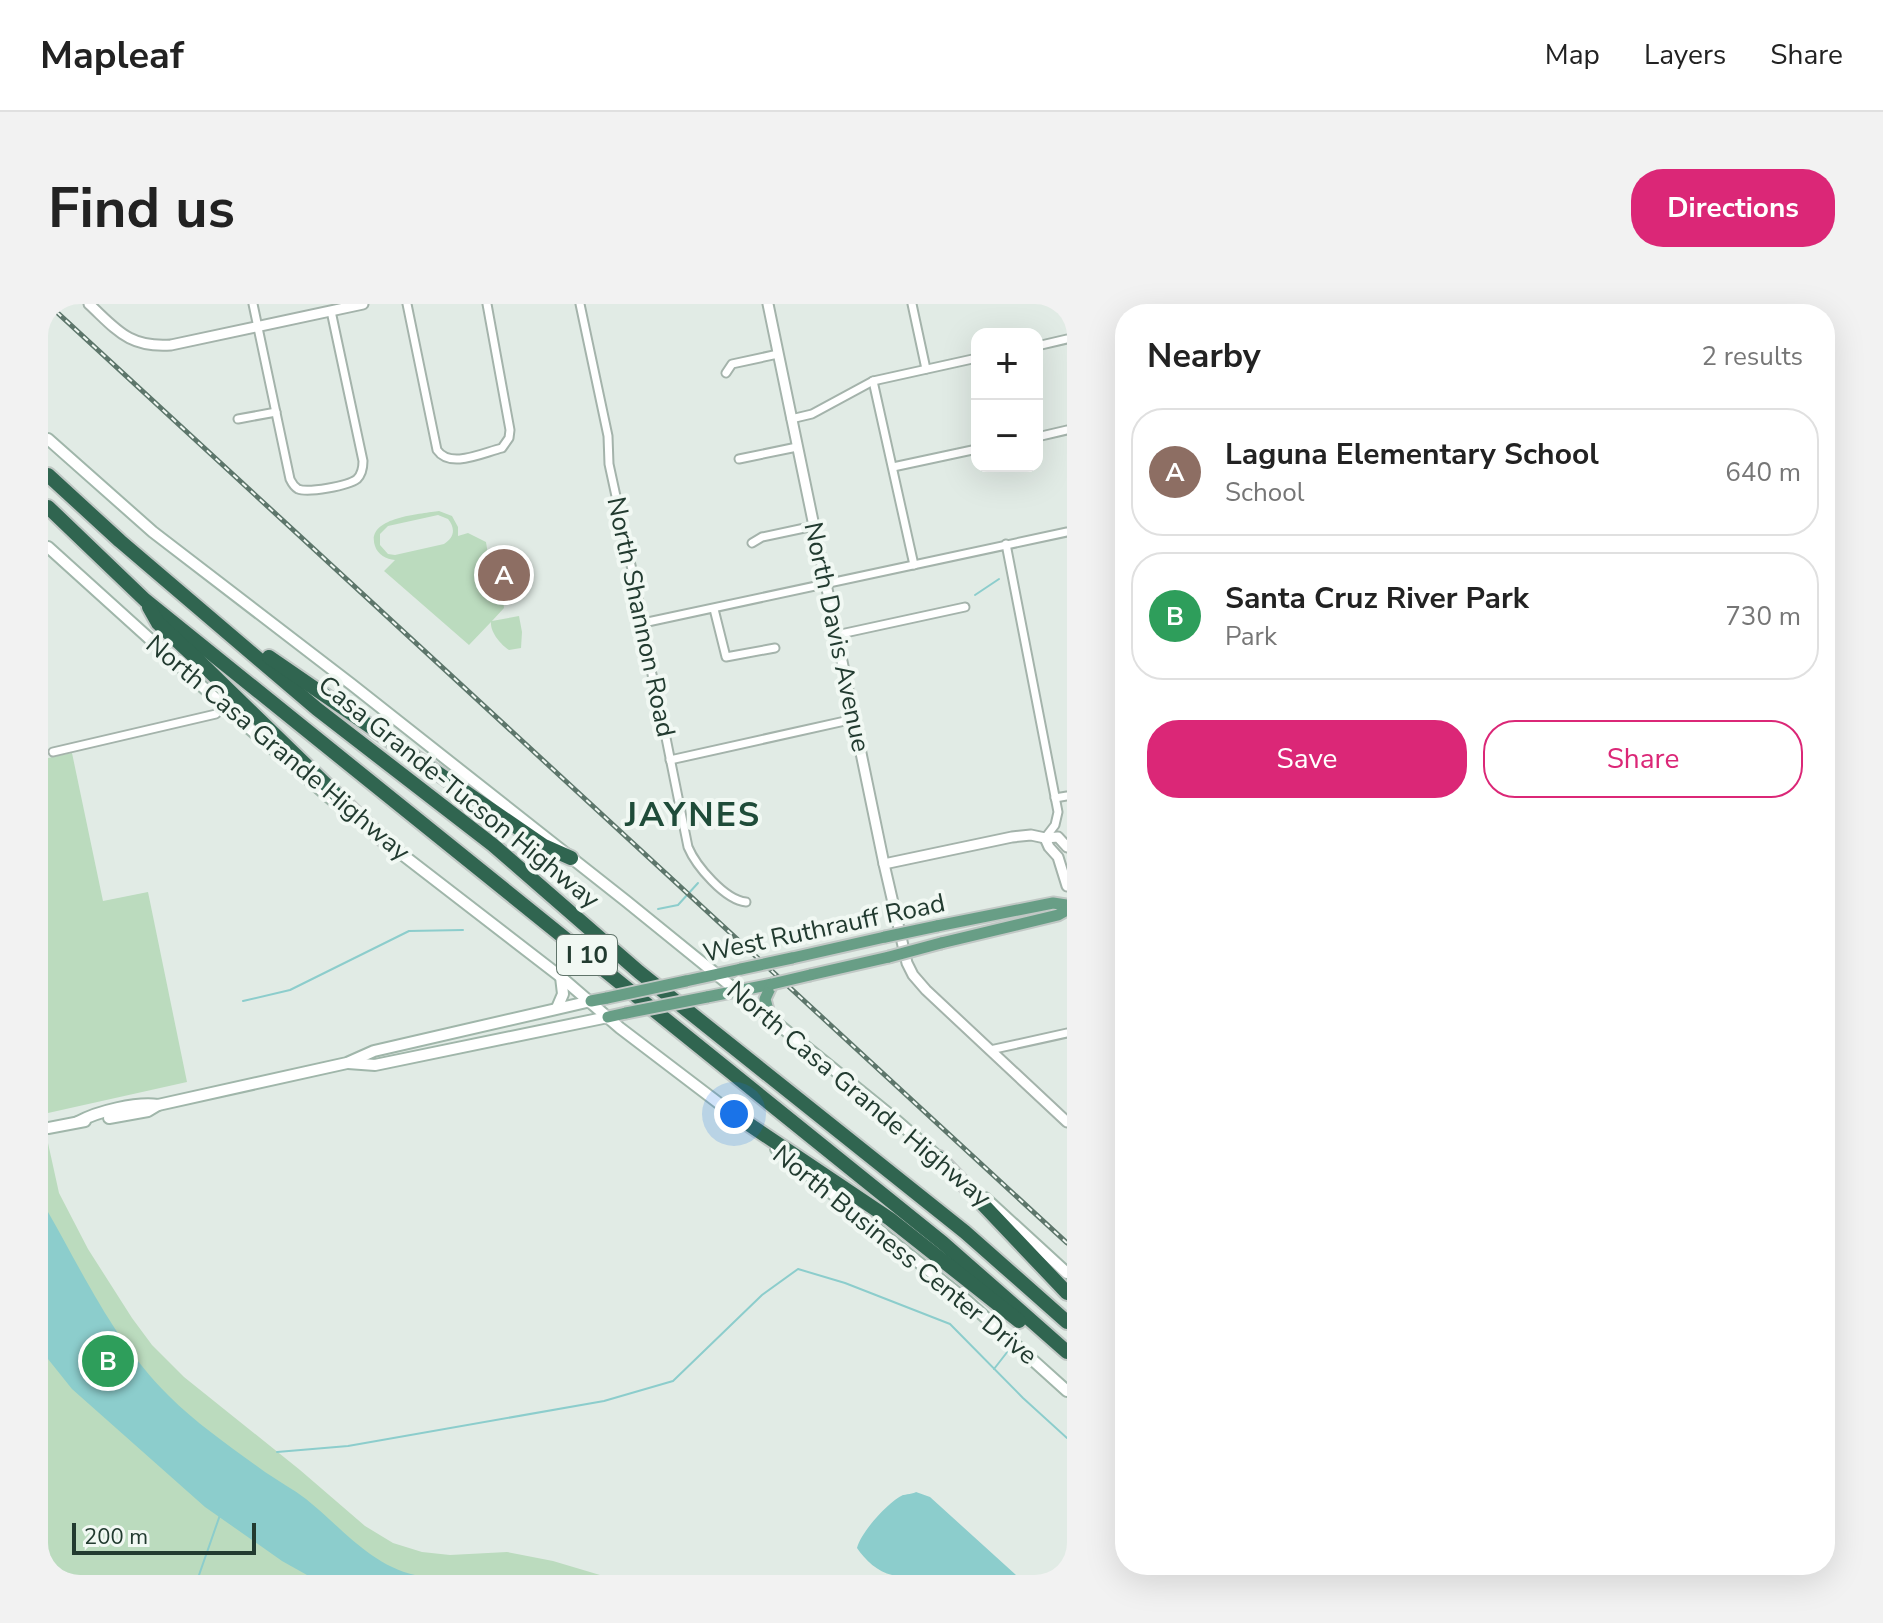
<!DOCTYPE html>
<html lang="en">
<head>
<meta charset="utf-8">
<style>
	body { margin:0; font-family:"Nunito Sans",sans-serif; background:#f2f2f2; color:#222 }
	.controls { position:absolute; right:24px; top:24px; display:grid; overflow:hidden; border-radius:16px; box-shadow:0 8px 32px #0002 }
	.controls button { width:72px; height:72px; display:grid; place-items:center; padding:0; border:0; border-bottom:2px solid #e0e0e0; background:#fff; color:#222; font:40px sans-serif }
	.scale { position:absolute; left:24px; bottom:20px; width:184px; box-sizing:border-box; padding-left:8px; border:4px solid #223b30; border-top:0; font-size:22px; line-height:28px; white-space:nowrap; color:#223b30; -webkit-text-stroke:6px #f1f8f3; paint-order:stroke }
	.you { position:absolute; left:686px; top:810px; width:28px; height:28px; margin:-20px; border:6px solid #fff; border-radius:50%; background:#1a73e8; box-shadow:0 0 0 12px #1a73e833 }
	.badge { display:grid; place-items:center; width:52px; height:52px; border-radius:50%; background:#db2777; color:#fff; font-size:26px; font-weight:700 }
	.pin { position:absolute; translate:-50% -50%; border:4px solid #fff; box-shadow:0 2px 8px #0006 }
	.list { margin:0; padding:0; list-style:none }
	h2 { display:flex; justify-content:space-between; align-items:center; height:104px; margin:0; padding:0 32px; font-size:34px }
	h2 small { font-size:26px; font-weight:400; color:#767676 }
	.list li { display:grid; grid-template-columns:52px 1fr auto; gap:24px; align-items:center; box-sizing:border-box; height:128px; margin:0 16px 16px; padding:0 16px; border:2px solid #e0e0e0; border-radius:32px }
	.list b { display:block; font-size:30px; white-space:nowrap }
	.list p { margin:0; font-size:26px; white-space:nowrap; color:#767676 }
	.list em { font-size:26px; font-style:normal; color:#767676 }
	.actions { display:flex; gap:16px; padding:24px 32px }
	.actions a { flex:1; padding:18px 0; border:2px solid #db2777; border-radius:32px; text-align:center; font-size:28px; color:#db2777 }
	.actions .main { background:#db2777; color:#fff }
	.map { position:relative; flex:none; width:1019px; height:1271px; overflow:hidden; border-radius:32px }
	header { display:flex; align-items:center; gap:48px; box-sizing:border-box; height:112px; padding:0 40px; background:#fff; border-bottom:2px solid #e0e0e0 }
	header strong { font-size:38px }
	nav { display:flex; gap:44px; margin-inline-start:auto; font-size:28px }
	.intro { display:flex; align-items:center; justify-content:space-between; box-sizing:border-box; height:192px; padding:0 48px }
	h1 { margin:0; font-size:56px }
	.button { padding:20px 36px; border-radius:32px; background:#db2777; color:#fff; font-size:28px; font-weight:700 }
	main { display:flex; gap:48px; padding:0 48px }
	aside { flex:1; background:#fff; border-radius:32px; box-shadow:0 8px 32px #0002 }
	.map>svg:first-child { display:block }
	.green { fill:#bbdbbe; fill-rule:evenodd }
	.water { fill:#8ccdcc }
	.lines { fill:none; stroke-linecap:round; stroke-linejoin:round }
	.stream { stroke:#8ccdcc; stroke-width:2 }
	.minor-casing { stroke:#a4b3ab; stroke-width:11 }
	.tertiary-casing { stroke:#a4b3ab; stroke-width:13 }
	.secondary-casing { stroke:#a0b6aa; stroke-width:14 }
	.primary-casing { stroke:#c1c8c5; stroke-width:15 }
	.motorway-casing { stroke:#c1c8c5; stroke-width:18 }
	.minor { stroke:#fff; stroke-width:7 }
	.tertiary { stroke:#fff; stroke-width:9 }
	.secondary { stroke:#fff; stroke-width:10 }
	.primary { stroke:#689e86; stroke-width:11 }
	.motorway { stroke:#306550; stroke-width:14 }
	.rail-casing { stroke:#5d766b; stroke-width:5 }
	.rail { stroke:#f1f8f3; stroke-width:2; stroke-dasharray:6; stroke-linecap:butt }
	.primary-bridge-casing { stroke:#c1c8c5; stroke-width:15; stroke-linecap:butt }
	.primary-bridge { stroke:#689e86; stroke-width:11 }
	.labels { text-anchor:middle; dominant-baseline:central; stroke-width:8; stroke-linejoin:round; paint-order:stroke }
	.shield { fill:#f1f8f3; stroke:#60746a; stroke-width:2 }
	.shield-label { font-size:24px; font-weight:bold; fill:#223b30 }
	.street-label { font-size:26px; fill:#223b30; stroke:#f1f8f3 }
	.district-label { font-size:34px; font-weight:bold; letter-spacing:2px; fill:#1f4c39; stroke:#f1f8f3 }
</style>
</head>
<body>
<header>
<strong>Mapleaf</strong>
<nav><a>Map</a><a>Layers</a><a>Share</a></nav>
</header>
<div class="intro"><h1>Find us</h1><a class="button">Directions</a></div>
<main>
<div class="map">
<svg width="1019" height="1271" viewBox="0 0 1019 1271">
	<rect width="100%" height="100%" fill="#e1ebe5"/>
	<g class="green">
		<path d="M391,207L404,212L410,223V232L420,229L438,238L442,263L451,265L456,304L444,317L471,312L474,328L473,344L461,346C453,341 442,328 443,318L421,341L336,267L347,256C338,255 330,251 327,242C317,213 373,210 391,207ZM390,211L400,215C408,225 406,234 396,240L347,251L340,250L332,241V230L340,222Z"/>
		<path d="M24,449L55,597L100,588L139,778L0,809V454Z"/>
		<path d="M0,839L11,889L40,945L84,1014L104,1041L136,1073L252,1166L317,1222L345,1239L374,1248L402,1251L459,1248L505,1257L552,1271H0Z"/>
	</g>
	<g class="water">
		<path d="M0,908C36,971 68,1040 121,1092C149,1120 184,1144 217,1168C230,1177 245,1185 258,1195C292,1222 322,1261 367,1271H259L234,1257L157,1203L24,1085L0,1055Z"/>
		<path d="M868,1188L882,1193L968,1271H844C830,1268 817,1256 809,1244C813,1228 840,1198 855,1191C856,1191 867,1189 868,1188Z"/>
	</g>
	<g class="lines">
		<g class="stream">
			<path d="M927,291L951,275"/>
			<path d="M610,605L630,601L650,579"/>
			<path d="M195,697L242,686L361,627L415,626"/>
			<path d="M946,1065L960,1047"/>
			<path d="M229,1148L300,1142L556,1097L625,1077L714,991L750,965L797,979L902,1020L975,1094L1019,1134"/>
			<path d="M151,1271L172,1211"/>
		</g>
		<defs>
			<g id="minor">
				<path d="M205,0L242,175C244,179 245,182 250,185C260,189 300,182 309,175C314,170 315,164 315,157L283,7"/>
				<path d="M359,0L389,146C402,165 434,149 454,144L461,134L462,126L439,0"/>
				<path d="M532,0L560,132L561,160L594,312L595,319L593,323L613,409L640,543C648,562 677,596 698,598"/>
				<path d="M864,0L878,65"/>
				<path d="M989,42L1019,35"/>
				<path d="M678,69L684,60L730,50"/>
				<path d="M825,77L866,261"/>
				<path d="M190,115L228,108"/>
				<path d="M743,115L764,110L825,77L929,54"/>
				<path d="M989,133L1019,126"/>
				<path d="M691,155L749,143"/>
				<path d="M845,163L929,145"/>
				<path d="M704,239L714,233L766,222"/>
				<path d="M958,240L1010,508L1007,521L997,534"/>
				<path d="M666,305L678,353L727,344"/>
				<path d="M595,319L1019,228"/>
				<path d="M788,331L917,303"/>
				<path d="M5,448L168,410L175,402"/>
				<path d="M622,456L806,415"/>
				<path d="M1007,494L1019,492"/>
				<path d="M942,746L1019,729"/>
			</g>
			<g id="tertiary">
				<path d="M41,0C69,26 81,44 123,41L315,0"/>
				<path d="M720,0L836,560L859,659L865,671L878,686L1019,818"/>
				<path d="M997,534L1001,543L1010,553L1019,582"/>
				<path d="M836,560L964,533L983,531L997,534L1010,533L1019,543"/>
			</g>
			<g id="secondary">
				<path d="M0,135L105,228L303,380L578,597L842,811L895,857"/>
				<path d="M0,243L187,412L297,507"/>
				<path d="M329,531L513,673L572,724L685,810"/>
				<path d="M509,704L515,690L513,673"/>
				<path d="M300,759L327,761L560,713"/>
				<path d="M61,814L100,807L110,801"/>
				<path d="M30,818C50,807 88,798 110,801L299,759L326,747L543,697"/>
				<path d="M0,824L37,817"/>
				<path d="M728,845L918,996L1019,1087"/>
				<path d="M937,894L1019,969"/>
			</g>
			<g id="primary">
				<path d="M889,622L1005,599L1019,601"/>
				<path d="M893,639L1010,611L1019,606"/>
				<path d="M744,654L837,633"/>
				<path d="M762,671L841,653"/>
				<path d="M638,677L693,665"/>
				<path d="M659,693L724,680"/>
				<path d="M543,697L559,694"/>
				<path d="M560,713L578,709"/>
				<path d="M722,714L717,695L724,680"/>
			</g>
			<g id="motorway">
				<path d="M0,171L72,237L269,405L445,541L591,668L917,928L1019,1018"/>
				<path d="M0,203L97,296L895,939L1019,1048"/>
				<path d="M101,303L110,319L152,358L333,534"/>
				<path d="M221,353L496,542L523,554"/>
				<path d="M681,807L842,915L971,1017"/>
				<path d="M891,854L1019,989"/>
			</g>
		</defs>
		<use href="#minor" class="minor-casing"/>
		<use href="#tertiary" class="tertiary-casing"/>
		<use href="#secondary" class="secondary-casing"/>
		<use href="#primary" class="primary-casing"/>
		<use href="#motorway" class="motorway-casing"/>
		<use href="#minor" class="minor"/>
		<use href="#tertiary" class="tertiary"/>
		<use href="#secondary" class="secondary"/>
		<use href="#primary" class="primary"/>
		<use href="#motorway" class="motorway"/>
		<defs>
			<path id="rail" d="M0,0L1019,939"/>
		</defs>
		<use href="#rail" class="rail-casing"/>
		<use href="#rail" class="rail"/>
		<defs>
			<g id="primary-bridge">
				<path d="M837,633L889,622"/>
				<path d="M841,653L893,639"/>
				<path d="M693,665L744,654"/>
				<path d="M724,680L762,671"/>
				<path d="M559,694L638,677"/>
				<path d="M578,709L659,693"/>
			</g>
		</defs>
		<use href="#primary-bridge" class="primary-bridge-casing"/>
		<use href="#primary-bridge" class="primary-bridge"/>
	</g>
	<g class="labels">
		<rect class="shield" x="509" y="631" width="60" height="40" rx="6"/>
		<g class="shield-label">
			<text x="539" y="651">I 10</text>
		</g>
		<g class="street-label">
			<text transform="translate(593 313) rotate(78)">North Shannon Road</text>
			<text transform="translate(789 333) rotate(78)">North Davis Avenue</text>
			<text transform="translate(230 444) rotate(40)">North Casa Grande Highway</text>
			<text transform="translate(411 488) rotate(39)">Casa Grande-Tucson Highway</text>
			<text transform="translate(776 624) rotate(-12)">West Ruthrauff Road</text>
			<text transform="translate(811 790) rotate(40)">North Casa Grande Highway</text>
			<text transform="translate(857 951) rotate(39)">North Business Center Drive</text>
		</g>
		<g class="district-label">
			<text x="645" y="511">JAYNES</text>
		</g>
	</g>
</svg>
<div class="controls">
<button>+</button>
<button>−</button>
</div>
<div class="scale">200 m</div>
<div class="you"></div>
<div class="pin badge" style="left:456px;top:271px;background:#8d6e63">A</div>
<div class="pin badge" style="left:60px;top:1057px;background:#2e9e5b">B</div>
</div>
<aside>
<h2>Nearby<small>2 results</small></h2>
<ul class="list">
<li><span class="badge" style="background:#8d6e63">A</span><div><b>Laguna Elementary School</b><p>School</p></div><em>640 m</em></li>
<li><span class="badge" style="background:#2e9e5b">B</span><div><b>Santa Cruz River Park</b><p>Park</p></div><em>730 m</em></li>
</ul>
<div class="actions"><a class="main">Save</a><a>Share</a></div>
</aside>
</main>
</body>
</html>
